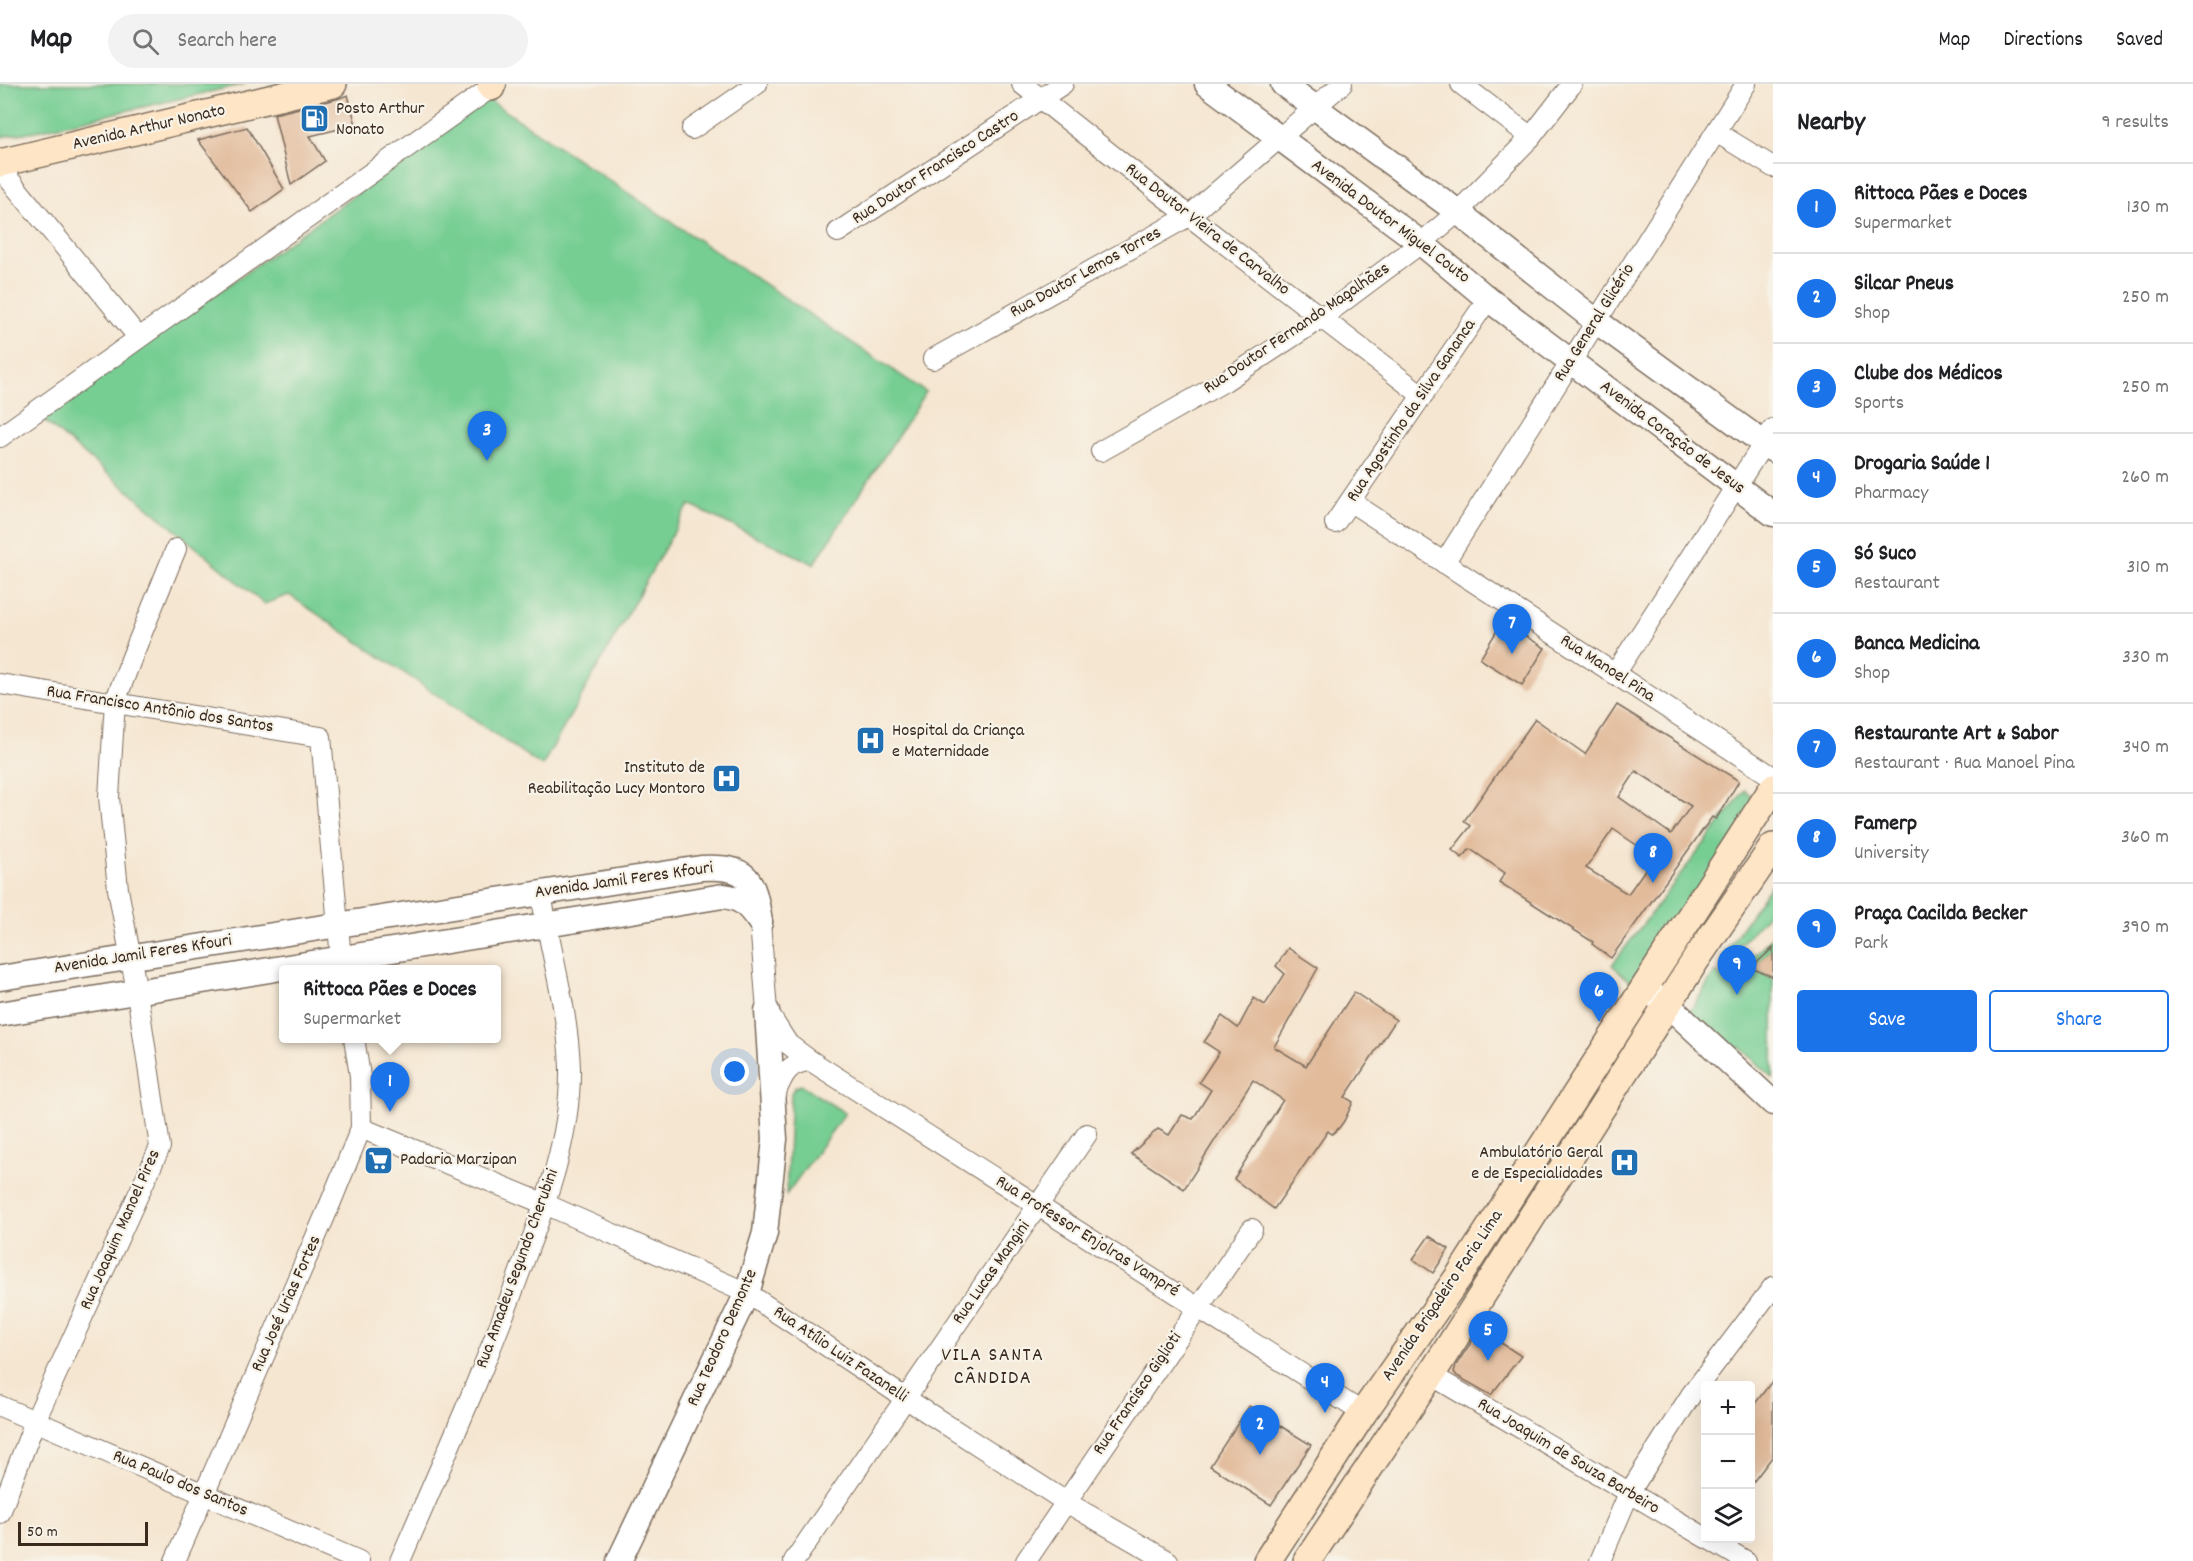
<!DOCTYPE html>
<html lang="en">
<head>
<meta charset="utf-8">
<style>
	body { margin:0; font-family:Dekko,sans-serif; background:#f2f2f2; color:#202124 }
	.controls { position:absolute; right:18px; bottom:18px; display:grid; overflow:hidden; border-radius:6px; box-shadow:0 6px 24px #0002 }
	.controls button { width:54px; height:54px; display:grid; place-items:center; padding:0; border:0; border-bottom:2px solid #e0e0e0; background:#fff; color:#202124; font:30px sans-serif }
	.scale { position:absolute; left:18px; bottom:15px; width:130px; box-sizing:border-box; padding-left:6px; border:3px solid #3b2a1e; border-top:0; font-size:16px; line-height:21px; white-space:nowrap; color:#3b2a1e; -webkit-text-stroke:4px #f7f3e8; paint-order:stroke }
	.you { position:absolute; left:735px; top:988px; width:21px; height:21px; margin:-15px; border:4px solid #fff; border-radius:50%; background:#1a73e8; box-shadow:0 0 0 9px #1a73e833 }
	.badge { display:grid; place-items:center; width:39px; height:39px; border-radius:50%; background:#1a73e8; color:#fff; font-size:20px; font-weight:700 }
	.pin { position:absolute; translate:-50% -50px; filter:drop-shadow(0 2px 3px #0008) }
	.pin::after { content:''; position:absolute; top:32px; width:21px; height:18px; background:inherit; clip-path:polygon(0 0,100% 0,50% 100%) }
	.popup { position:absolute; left:279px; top:881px; width:222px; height:78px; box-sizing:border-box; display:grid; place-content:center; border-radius:6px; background:#fff; filter:drop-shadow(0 2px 4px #0005); font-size:20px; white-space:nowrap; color:#757577 }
	.popup b { font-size:22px; color:#202124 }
	.popup::after { content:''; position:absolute; left:50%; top:100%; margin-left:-12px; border:12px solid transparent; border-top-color:#fff }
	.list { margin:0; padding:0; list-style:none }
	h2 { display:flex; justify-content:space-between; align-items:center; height:78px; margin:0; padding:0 24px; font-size:26px }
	h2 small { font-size:20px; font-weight:400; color:#757577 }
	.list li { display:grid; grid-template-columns:39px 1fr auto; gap:18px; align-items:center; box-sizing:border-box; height:90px; padding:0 24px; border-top:2px solid #e0e0e0 }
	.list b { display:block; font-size:22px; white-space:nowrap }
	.list p { margin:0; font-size:20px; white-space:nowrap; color:#757577 }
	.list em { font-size:20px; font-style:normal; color:#757577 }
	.actions { display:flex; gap:12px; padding:18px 24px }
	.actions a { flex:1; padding:14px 0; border:2px solid #1a73e8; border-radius:6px; text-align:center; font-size:21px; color:#1a73e8 }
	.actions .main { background:#1a73e8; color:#fff }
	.icon { flex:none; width:33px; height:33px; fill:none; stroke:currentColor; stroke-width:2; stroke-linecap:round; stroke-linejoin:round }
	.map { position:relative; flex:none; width:1773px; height:1477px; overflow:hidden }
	header { display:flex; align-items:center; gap:36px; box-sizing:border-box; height:84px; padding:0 30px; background:#fff; border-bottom:2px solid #e0e0e0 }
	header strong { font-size:28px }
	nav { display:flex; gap:33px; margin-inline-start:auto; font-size:21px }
	.search { width:420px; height:54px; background:#f2f2f2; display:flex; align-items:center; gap:15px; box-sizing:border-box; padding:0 21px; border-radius:33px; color:#757577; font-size:22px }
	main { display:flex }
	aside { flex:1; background:#fff }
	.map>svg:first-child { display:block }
	.green { fill:#76ce93; stroke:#587c58; stroke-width:1.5 }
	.building { fill:#e2bb9b; fill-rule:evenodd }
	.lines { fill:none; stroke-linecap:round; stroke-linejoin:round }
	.minor-casing { stroke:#7c6c5d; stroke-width:22 }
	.tertiary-casing { stroke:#7c6c5d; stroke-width:27 }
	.secondary-casing { stroke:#7c6c5d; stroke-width:30 }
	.minor { stroke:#fff; stroke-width:20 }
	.tertiary { stroke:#fff; stroke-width:24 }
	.secondary { stroke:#fee5c5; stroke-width:27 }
	.labels { text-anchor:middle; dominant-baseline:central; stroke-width:4.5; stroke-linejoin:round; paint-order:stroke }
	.poi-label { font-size:18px; fill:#3b2a1e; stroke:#f7f3e8; text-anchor:start }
	.street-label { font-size:18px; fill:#3b2a1e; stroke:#f7f3e8 }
	.neighbourhood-label { font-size:20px; letter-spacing:1.5px; fill:#3b2a1e; stroke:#f7f3e8 }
</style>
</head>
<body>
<header>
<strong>Map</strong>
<div class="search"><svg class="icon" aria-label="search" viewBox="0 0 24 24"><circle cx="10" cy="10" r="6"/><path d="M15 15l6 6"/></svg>Search here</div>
<nav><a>Map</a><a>Directions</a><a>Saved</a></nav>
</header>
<main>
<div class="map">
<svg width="1773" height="1477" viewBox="0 0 1773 1477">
	<rect width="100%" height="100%" fill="#f7f3e8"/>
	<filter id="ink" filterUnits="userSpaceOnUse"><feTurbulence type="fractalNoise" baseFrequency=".0167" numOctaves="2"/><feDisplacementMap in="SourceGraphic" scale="12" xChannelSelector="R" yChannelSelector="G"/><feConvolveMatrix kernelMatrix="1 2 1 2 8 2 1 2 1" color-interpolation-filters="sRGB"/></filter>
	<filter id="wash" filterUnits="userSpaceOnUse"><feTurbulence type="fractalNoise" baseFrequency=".008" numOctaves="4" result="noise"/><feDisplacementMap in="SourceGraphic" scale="24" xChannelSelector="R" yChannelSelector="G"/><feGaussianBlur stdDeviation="1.35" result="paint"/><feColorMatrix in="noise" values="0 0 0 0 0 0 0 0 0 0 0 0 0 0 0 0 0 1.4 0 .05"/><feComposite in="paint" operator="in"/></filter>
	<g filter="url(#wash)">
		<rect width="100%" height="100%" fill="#f5e6d1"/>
		<g class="green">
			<path d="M0,0H245L36,47L0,53Z"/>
			<path d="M489,16L926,308L814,480L689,421L542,682L289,511L264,520L41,334Z"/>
			<path d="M1745,706L1757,718L1636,903L1612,881Z"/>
			<path d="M1773,798V825L1727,875L1721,874Z"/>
			<path d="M1773,852V864L1751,884L1773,893V994L1741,964L1726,965L1689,929L1715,888L1722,892L1734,891Z"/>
			<path d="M801,1001L845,1029L786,1111L791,1009L795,1003Z"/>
		</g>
		<g id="blocks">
			<g class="building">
				<path d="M348,11L356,41L310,52L325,77L291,101L274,30L337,15Z"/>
				<path d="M247,43L284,105L252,128L198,56Z"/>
				<path d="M1502,538L1545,564L1522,601L1480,575Z"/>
				<path d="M1617,621L1739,697L1716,735L1712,733L1611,874L1592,860L1593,858L1499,798L1505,789L1470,765L1462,774L1452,766L1471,742L1464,737L1535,635L1585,670ZM1636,687L1691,722L1671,750L1619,713ZM1613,745L1654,773L1628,810L1586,784Z"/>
				<path d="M1288,864L1318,884L1274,963L1306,982L1354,908L1396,936L1345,1013L1353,1018L1344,1037L1339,1044L1332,1050L1328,1047L1274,1125L1234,1095L1283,1016L1253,996L1184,1105L1131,1070L1158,1045L1169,1051L1182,1031L1193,1035L1211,1006L1199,998L1219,968L1204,958L1222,932L1238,944L1254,914L1265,921L1285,890L1276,882Z"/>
				<path d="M1773,864V893L1751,884Z"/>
				<path d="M1429,1152L1449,1165L1433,1189L1413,1175Z"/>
				<path d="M1480,1245L1521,1272L1491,1311L1457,1292L1454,1288L1456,1281Z"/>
				<path d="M1773,1296V1372L1750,1402V1326Z"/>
				<path d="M1249,1322L1311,1361L1271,1421L1210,1382Z"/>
			</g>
		</g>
	</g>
	<g filter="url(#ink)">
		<use href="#blocks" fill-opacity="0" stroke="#7c6c5d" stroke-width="1.5"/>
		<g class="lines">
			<defs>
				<g id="minor">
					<path d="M1022,0L1189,132L1423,312"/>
					<path d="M1461,0L1531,53"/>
					<path d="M692,45L757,0"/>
					<path d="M1716,48L1773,83"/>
					<path d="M0,84L138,253"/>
					<path d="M838,148L1063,0"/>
					<path d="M933,275L1189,132L1342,0"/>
					<path d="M0,353L496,0"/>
					<path d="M1101,367L1225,297L1321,234L1421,159L1458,128L1531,53L1572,0"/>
					<path d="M1351,418L1773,693"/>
					<path d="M1335,439L1488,215"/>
					<path d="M1444,479L1746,0"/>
					<path d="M1615,590L1773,345"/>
					<path d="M0,600L321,653L342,886"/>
					<path d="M760,838L767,927L788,960L811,977L1363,1329"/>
					<path d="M773,1015C782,995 785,978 811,977"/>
					<path d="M361,1044L545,1120L747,1209L905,1314L1066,1418L1168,1477"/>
					<path d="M1431,1291L1706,1454"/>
					<path d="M0,1322L359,1477"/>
					<path d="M0,1429L35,1337L160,1063L137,908L118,805L109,713L115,618L132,573L176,465"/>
					<path d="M1707,1454L1746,1477"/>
					<path d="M175,1477L328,1125L361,1044L360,992L354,954"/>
					<path d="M400,1477C442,1379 486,1282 522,1182C546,1119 571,1052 570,984C568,925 550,867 541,809"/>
					<path d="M794,1477L1087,1050"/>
					<path d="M1026,1477L1252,1145"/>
					<path d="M1600,1477L1629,1409L1691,1311L1773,1203"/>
				</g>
				<g id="tertiary">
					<path d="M1207,0L1421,159L1488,215L1773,430"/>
					<path d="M1283,0L1458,128L1596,237L1773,366"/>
					<path d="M0,894L701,784C749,782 753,793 760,838"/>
					<path d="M1645,905L1668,921L1773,1019"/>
					<path d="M0,930L723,812C743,814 748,822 760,838"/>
					<path d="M619,1477L747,1209L765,1149L775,1055L767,927"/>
				</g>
				<g id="secondary">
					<path d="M491,3L492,0"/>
					<path d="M0,79L333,0"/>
					<path d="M1267,1477L1363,1329L1459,1192L1773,704"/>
					<path d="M1307,1477L1431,1291L1697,874L1773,763"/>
				</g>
			</defs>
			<use href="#minor" class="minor-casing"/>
			<use href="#tertiary" class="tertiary-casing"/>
			<use href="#secondary" class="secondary-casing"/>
			<use href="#minor" class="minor"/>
			<use href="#tertiary" class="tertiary"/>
			<use href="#secondary" class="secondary"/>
		</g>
	</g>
	<defs>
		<symbol id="fuel-square" viewBox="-11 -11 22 22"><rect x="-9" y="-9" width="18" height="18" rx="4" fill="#1f6fb2" stroke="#f7f3e8"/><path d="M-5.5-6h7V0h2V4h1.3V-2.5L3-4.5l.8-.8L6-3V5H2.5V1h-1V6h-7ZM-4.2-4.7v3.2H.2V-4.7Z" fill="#fff"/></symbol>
		<symbol id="hospital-square" viewBox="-11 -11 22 22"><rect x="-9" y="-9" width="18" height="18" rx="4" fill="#1f6fb2" stroke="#f7f3e8"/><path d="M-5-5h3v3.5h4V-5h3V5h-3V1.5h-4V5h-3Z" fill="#fff"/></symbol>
		<symbol id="supermarket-square" viewBox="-11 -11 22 22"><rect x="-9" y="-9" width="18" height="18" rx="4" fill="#1f6fb2" stroke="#f7f3e8"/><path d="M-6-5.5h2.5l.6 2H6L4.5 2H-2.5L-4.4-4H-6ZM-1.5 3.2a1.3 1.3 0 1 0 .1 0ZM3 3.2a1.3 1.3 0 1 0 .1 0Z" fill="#fff"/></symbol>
	</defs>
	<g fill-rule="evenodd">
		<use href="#fuel-square" x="298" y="18" width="33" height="33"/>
		<use href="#hospital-square" x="854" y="640" width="33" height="33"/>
		<use href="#hospital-square" x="710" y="678" width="33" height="33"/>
		<use href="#supermarket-square" x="362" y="1060" width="33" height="33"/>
		<use href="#hospital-square" x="1608" y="1062" width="33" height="33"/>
	</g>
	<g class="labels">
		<g class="poi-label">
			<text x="336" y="25">Posto Arthur<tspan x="336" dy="21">Nonato</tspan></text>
			<text x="892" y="647">Hospital da Criança<tspan x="892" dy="21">e Maternidade</tspan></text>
			<text x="705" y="684" text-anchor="end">Instituto de<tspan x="705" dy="21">Reabilitação Lucy Montoro</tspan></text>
			<text x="1603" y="1069" text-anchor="end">Ambulatório Geral<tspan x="1603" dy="21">e de Especialidades</tspan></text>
			<text x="400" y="1076">Padaria Marzipan</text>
		</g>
		<g class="street-label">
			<text transform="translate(149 44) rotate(-13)">Avenida Arthur Nonato</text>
			<text transform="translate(936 84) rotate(-33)">Rua Doutor Francisco Castro</text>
			<text transform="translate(1390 138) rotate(37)">Avenida Doutor Miguel Couto</text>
			<text transform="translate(1207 146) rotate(38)">Rua Doutor Vieira de Carvalho</text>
			<text transform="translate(1086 189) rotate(-29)">Rua Doutor Lemos Torres</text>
			<text transform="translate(1595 239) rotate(-58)">Rua General Glicério</text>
			<text transform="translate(1297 245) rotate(-34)">Rua Doutor Fernando Magalhães</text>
			<text transform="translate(1412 327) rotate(-56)">Rua Agostinho da Silva Gananca</text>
			<text transform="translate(1672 354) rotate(37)">Avenida Coração de Jesus</text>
			<text transform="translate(1607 585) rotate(33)">Rua Manoel Pina</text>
			<text transform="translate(160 626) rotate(9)">Rua Francisco Antônio dos Santos</text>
			<text transform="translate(624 797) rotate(-8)">Avenida Jamil Feres Kfouri</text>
			<text transform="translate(143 871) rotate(-9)">Avenida Jamil Feres Kfouri</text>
			<text transform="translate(121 1146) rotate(-66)">Rua Joaquim Manoel Pires</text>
			<text transform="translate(1087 1153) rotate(32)">Rua Professor Enjolras Vampré</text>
			<text transform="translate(518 1185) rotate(-70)">Rua Amadeu Segundo Cherubini</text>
			<text transform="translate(992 1189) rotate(-55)">Rua Lucas Mangini</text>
			<text transform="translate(1443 1212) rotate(-56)">Avenida Brigadeiro Faria Lima</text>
			<text transform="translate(287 1220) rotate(-66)">Rua José Urias Fortes</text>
			<text transform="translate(723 1254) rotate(-66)">Rua Teodoro Demonte</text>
			<text transform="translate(840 1271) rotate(34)">Rua Atílio Luiz Fazanelli</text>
			<text transform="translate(1138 1310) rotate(-56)">Rua Francisco Giglioti</text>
			<text transform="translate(1568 1373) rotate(31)">Rua Joaquim de Souza Barbeiro</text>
			<text transform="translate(180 1400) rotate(23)">Rua Paulo dos Santos</text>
		</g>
		<g class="neighbourhood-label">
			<text x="993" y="1272">VILA SANTA<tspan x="993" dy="23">CÂNDIDA</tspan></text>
		</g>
	</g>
</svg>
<div class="controls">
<button>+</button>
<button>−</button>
<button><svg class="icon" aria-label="layers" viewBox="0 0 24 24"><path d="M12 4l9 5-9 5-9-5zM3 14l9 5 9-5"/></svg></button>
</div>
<div class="scale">50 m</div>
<div class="you"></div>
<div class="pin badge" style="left:390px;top:1028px">1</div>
<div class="popup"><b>Rittoca Pães e Doces</b>Supermarket</div>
<div class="pin badge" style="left:1260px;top:1371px">2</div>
<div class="pin badge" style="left:487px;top:377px">3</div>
<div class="pin badge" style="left:1325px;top:1329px">4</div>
<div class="pin badge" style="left:1488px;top:1277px">5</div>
<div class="pin badge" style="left:1599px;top:938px">6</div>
<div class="pin badge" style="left:1512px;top:570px">7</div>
<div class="pin badge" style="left:1653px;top:799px">8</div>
<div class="pin badge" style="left:1737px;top:911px">9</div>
</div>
<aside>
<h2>Nearby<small>9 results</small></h2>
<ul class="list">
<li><span class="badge">1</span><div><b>Rittoca Pães e Doces</b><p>Supermarket</p></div><em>130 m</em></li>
<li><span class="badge">2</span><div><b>Silcar Pneus</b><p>Shop</p></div><em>250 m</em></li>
<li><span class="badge">3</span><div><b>Clube dos Médicos</b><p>Sports</p></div><em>250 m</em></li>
<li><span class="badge">4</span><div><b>Drogaria Saúde 1</b><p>Pharmacy</p></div><em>260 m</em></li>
<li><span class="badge">5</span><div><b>Só Suco</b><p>Restaurant</p></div><em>310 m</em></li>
<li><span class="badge">6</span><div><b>Banca Medicina</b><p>Shop</p></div><em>330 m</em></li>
<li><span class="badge">7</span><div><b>Restaurante Art &amp; Sabor</b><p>Restaurant · Rua Manoel Pina</p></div><em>340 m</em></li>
<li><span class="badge">8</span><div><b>Famerp</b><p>University</p></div><em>360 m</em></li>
<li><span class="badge">9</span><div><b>Praça Cacilda Becker</b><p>Park</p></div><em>390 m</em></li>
</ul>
<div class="actions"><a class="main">Save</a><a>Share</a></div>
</aside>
</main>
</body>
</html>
